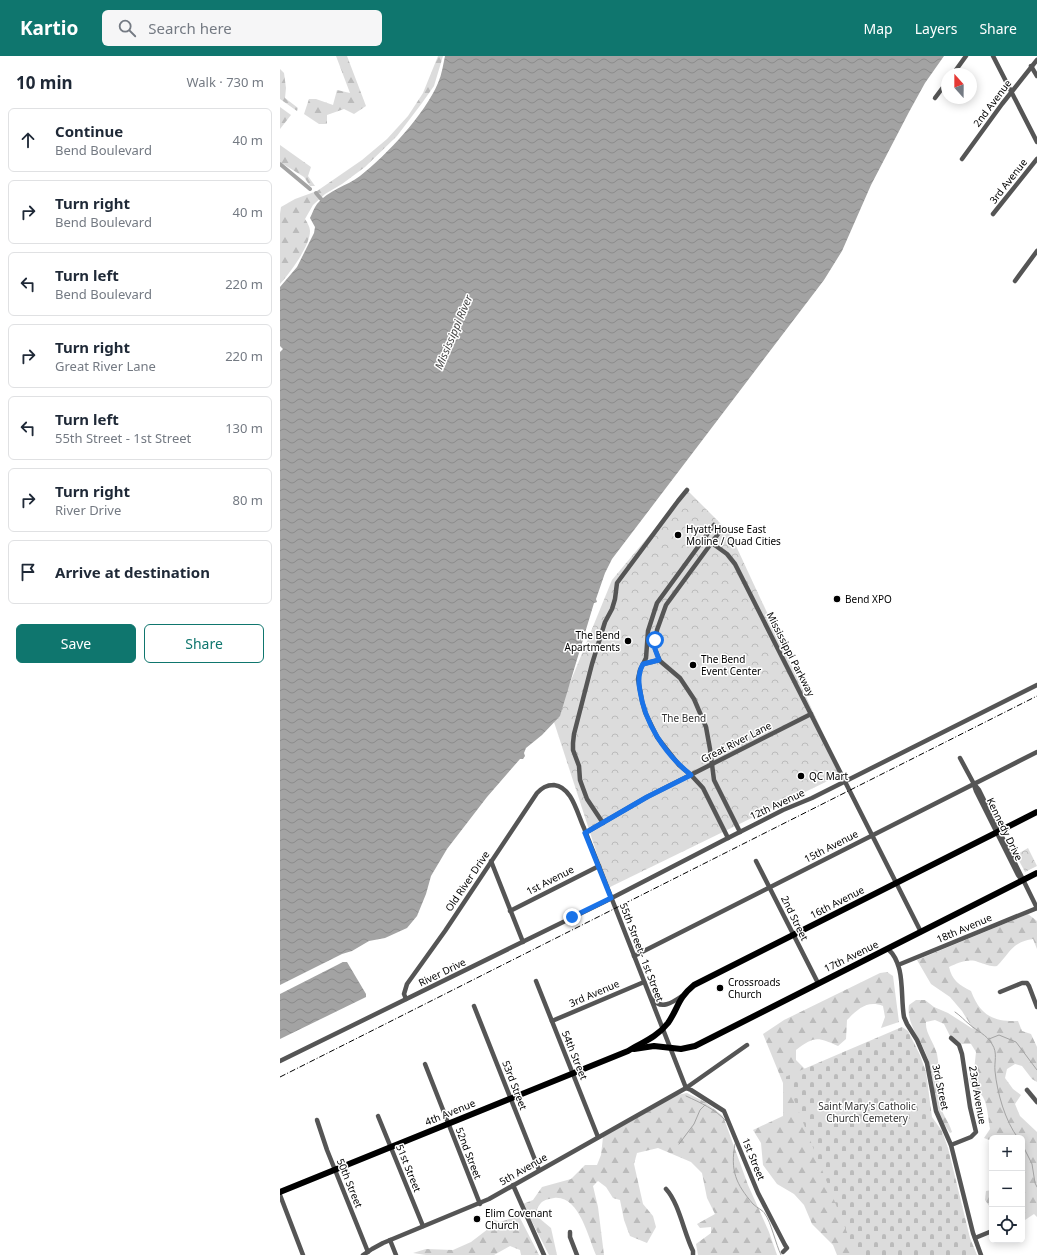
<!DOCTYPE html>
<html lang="en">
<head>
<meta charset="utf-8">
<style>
	body { margin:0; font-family:"Noto Sans",sans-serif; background:#f6f6f7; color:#1f2937 }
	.controls { position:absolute; right:12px; bottom:12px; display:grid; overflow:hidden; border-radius:6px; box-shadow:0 2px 10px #0003 }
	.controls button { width:36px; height:36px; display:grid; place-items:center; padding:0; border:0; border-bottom:1px solid #e0e1e3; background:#fff; color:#1f2937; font:20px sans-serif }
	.compass { position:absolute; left:661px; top:12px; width:36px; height:36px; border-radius:50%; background:#fff; box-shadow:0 2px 10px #0003; rotate:339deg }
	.stop { position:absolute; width:12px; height:12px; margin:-9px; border:3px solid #1a73e8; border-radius:50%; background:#fff }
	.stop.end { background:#1a73e8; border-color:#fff; box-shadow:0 1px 4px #0008 }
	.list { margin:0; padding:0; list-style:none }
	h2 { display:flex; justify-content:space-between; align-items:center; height:52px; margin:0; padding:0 16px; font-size:17px }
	h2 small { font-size:13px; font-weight:400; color:#747a83 }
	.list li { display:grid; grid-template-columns:26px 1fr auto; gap:12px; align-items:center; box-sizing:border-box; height:64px; margin:0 8px 8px; padding:0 8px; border:1px solid #e0e1e3; border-radius:6px }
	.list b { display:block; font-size:15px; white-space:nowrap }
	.list p { margin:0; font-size:13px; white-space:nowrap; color:#747a83 }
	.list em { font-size:13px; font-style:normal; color:#747a83 }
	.actions { display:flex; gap:8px; padding:12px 16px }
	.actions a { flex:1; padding:9px 0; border:1px solid #0f766e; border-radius:6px; text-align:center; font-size:14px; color:#0f766e }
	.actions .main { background:#0f766e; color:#fff }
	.icon { flex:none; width:22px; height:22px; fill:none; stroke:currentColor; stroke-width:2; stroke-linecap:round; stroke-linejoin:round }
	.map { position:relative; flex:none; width:757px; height:1199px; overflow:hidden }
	header { display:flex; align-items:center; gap:24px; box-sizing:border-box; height:56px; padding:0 20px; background:#0f766e; color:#fff }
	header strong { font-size:19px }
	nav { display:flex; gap:22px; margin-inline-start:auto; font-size:14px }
	.search { width:280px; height:36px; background:#f6f6f7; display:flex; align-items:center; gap:10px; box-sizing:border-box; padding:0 14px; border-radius:6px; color:#747a83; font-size:15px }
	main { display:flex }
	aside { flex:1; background:#fff }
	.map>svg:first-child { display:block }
	.forest { fill:url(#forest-firs) }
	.cemetery { fill:url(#cemetery-stones) }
	.park { fill:url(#park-crowns) }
	.water { fill:url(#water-waves) }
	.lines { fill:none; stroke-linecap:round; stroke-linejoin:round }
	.stream { stroke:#a3a3a3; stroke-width:1 }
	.canal { stroke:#a3a3a3; stroke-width:4 }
	.minor { stroke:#555; stroke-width:4.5 }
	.major { stroke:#000; stroke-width:6 }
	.rail { stroke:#000; stroke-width:1; stroke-dasharray:6 2 1 2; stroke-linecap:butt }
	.route { stroke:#1a73e8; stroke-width:5 }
	.poi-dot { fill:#000; stroke:#fff; stroke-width:1.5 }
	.labels { text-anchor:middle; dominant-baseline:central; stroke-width:3; stroke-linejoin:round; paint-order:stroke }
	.street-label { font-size:10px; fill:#000; stroke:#fff }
	.poi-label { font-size:10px; fill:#000; stroke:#fff; text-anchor:start }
	.park-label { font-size:10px; fill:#333; stroke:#fff }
	.water-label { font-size:11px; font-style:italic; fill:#444; stroke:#fff }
</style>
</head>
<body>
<header>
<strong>Kartio</strong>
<div class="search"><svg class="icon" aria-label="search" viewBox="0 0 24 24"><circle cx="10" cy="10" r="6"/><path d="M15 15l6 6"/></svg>Search here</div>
<nav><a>Map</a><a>Layers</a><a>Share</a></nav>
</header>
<main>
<aside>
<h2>10 min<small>Walk · 730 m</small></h2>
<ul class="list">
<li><svg class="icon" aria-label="ahead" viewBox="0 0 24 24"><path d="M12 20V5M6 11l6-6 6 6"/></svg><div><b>Continue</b><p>Bend Boulevard</p></div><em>40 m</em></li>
<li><svg class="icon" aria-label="right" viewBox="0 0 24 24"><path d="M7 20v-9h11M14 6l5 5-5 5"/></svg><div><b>Turn right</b><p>Bend Boulevard</p></div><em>40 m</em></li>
<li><svg class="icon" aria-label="left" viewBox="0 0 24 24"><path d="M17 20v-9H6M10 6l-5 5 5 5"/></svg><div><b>Turn left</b><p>Bend Boulevard</p></div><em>220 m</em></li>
<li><svg class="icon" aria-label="right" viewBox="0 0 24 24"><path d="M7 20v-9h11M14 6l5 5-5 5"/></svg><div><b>Turn right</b><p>Great River Lane</p></div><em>220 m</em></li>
<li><svg class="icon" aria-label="left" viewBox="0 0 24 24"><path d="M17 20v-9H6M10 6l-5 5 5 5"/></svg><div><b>Turn left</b><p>55th Street - 1st Street</p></div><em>130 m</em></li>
<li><svg class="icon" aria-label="right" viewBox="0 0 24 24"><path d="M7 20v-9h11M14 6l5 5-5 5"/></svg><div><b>Turn right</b><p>River Drive</p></div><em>80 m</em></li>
<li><svg class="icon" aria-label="arrive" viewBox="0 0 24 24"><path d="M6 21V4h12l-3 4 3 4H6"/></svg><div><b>Arrive at destination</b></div></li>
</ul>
<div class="actions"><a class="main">Save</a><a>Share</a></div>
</aside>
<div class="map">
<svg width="757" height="1199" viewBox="0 0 757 1199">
	<defs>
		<pattern id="forest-firs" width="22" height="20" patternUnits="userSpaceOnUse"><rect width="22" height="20" fill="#dcdcdc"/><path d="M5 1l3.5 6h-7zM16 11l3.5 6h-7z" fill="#bbb"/></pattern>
		<pattern id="cemetery-stones" width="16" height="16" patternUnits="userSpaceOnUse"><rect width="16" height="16" fill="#dcdcdc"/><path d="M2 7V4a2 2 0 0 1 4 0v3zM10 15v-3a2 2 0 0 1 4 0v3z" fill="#bbb"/></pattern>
		<pattern id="park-crowns" width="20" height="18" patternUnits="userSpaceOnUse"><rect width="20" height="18" fill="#dcdcdc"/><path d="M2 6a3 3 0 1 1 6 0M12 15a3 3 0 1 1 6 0" fill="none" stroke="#bbb"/></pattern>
		<pattern id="water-waves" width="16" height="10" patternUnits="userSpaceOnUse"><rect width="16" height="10" fill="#a3a3a3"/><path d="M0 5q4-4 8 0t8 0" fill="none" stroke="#8b8b8b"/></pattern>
	</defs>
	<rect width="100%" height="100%" fill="#fff"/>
	<g class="forest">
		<path d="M56,0H67L86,50L74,58L64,53L47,59V68H39L24,58L29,43H36L53,49L57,34L70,37Z"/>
		<path d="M158,0H163L154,30L142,47L117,80L85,111L62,128L45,138L33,149L25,163C27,166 30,171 30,175C30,190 10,217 0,228V158L1,151L15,143L37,135L82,104L107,83L128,60L143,37Z"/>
		<path d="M0,13L4,17L6,32L5,42L18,52L17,55L0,43Z"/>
		<path d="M0,51L11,59L0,73Z"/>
		<path d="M0,89L31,111L28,120L35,130H30L24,121L0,106Z"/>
		<path d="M748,858L757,865V893L753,883C732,886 731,896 717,910C709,911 706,908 698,906C689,902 678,907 669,911C672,924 679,929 691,935C700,959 713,966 738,965L742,975L751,978L757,991V1026L752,1023L742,1010L735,1008L727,1013L725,1022L733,1033L741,1039L735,1048L740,1060L757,1076V1161L754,1158L742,1166V1082H712V1085L704,1082L710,1073C708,1063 708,1050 703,1041C698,1033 692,1033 689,1023L694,1015L696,996L691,988H682L670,980L664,968L655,964L646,966C645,977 654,986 657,998C660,1013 658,1029 659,1044C660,1056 669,1065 672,1076L670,1077C665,1069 658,1059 656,1049C652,1032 653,1014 646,998C640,982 626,967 629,949L636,944H645L654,951L668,957L693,973L682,955L670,941L651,928L637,904Z"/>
		<path d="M607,916L613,920L619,966L601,972L605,961L603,950C587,944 578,953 567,964L566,983L558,990C537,981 535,980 516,994V1004L527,1015L623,1199H557L553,1189L532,1168L524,1149L514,1138L497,1128L483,1109L481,1087L473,1074L503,1060V1027L483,978L504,964L600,917Z"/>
		<path d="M407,1037L425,1046L443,1060L468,1129L489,1176L497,1199H418L416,1188L431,1177V1171L420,1172L417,1168L435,1158L427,1142L422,1117L411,1106L378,1092L357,1097L354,1108L363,1148L373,1160L376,1171L367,1187L350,1180L344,1164L340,1144L333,1142L326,1131L318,1125L313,1130L318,1151L324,1199H316C308,1181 299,1139 274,1142C264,1144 262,1144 257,1153L259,1162L271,1172L277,1199H269L243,1148L253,1144L262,1131L291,1123L305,1109H317L321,1099L323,1081L397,1039Z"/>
		<path d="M712,1134V1154L705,1144L706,1135Z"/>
		<path d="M239,1160L259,1199H241L240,1194L230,1190L214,1199H146L133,1197L146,1193L173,1194L191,1186L208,1173L213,1163L220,1166Z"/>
	</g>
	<path class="cemetery" d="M622,971L628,975L640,999L646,1016L652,1061L662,1075L668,1092L690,1182L697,1199H576L505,1021Z"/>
	<g class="park">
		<path d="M407,434L450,477L562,718L328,832L274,666L332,524Z"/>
		<path d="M748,792L757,810L745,816L736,799Z"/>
	</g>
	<g class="water">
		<path d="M165,0H664L645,27L629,56L591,129L562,195L544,224L332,503L325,517L316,543L317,546L314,547L280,660L262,679L246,692L244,697L245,700L243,703H240L207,741L167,793L151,820L146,838L137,860L127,872L105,882L89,885L72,895L62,898L0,929V296L3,293L0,290V231L17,211L34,177L35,171L30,162C32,158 34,152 37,148C48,134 67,130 80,120C107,99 145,58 158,27C162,18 163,9 165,0Z"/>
		<path d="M63,906H67L86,938V941L0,983V938Z"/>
	</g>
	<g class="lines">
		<g class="stream">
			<path d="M675,956C681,960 684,964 689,968C697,975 707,979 712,988C718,997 714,1006 715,1015C717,1036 725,1065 738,1082"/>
			<path d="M709,983L719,979L736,986L757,1014"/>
			<path d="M406,1040C421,1047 435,1053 446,1065"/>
			<path d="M399,1088L414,1068L420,1054L425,1049"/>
			<path d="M455,1088C450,1115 456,1128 473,1148C477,1152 483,1154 485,1158C491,1166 496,1189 501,1199"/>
			<path d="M742,1088L752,1108L755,1127L757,1131"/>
		</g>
		<g class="canal">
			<path d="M0,108L30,133"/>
			<path d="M36,137L42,144"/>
		</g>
		<g class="minor">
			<path d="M713,0L757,86"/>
			<path d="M751,10L757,20"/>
			<path d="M673,18L686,0"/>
			<path d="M655,42L667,26"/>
			<path d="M682,103L722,48L757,4"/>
			<path d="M713,158L757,103"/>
			<path d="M735,225L757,195"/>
			<path d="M434,469L377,547L368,575L366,602L360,614L358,623L362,645L365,656L377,681L399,709L411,719L423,732L448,782"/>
			<path d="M441,474L386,549L377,574L375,593L380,605L400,622L414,643L426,671L430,693L434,724L460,776"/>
			<path d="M425,482L447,498L455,508L641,876"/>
			<path d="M363,608L379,604"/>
			<path d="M680,702L694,728L699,734L757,852"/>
			<path d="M694,729L696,735L738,819L742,824"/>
			<path d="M323,767L307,743L300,724L299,710L293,694V687L294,678L312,608L325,566L332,553L335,543L337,527L398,445L407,434"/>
			<path d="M305,777L367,741L531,658"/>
			<path d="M211,805L243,886"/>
			<path d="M476,805L538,927"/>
			<path d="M230,855L319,810"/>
			<path d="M608,893C626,909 620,939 624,961L627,968L637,984L647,1007L656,1055L671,1089L693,1177L701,1199"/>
			<path d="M354,900L757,696"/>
			<path d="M618,909L757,852"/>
			<path d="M256,925L318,1081"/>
			<path d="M720,936L742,927H747L749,930L757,951"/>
			<path d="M126,943L124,938L127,928L165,875L257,737C262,732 266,729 274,729C292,731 297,757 304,772L406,1032"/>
			<path d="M372,943C381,954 392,947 402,940"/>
			<path d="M194,950L259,1114"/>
			<path d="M272,965L364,926"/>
			<path d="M671,982L679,989L682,998L690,1051L696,1076L691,1081L671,1089"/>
			<path d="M0,1005L324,846L448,782L503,754L532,742L757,629"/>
			<path d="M145,1008L200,1148"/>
			<path d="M406,1032L411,1034L444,1055L478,1137L505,1189L507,1192L503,1196"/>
			<path d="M747,1034L757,1046"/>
			<path d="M98,1060L143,1170"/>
			<path d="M37,1064L47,1094L88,1196"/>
			<path d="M233,1129L264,1199"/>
			<path d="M386,1133C399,1147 404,1177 413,1195V1199"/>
			<path d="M0,1139L23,1199"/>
			<path d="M290,1176V1181L297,1199"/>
			<path d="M695,1182L712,1175"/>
			<path d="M110,1184L116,1199"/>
			<path d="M83,1199L92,1193L103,1187L209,1143L406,1032L467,989"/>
		</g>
		<g class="major">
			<path d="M354,993L374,990L401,993L415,990L757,817"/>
			<path d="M0,1136L348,995C363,986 377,981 388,967C399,951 397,943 414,929L757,756"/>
		</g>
		<path class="rail" d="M0,1021L757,640"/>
	</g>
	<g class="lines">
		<path class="route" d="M292,861L331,842L305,777L367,741L411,719C385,698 365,668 360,635C358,625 358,617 363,608L379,604L375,593V584"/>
	</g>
	<g class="poi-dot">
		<circle cx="398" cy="479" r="4"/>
		<circle cx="557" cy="543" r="4"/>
		<circle cx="348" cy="585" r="4"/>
		<circle cx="413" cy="609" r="4"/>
		<circle cx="521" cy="720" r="4"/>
		<circle cx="440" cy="932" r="4"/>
		<circle cx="197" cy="1163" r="4"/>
	</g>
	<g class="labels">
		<g class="street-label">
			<text transform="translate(712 47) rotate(-53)">2nd Avenue</text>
			<text transform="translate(728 125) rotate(-52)">3rd Avenue</text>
			<text transform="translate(511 598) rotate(63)">Mississippi Parkway</text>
			<text transform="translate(456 686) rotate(-27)">Great River Lane</text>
			<text transform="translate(497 748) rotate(-25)">12th Avenue</text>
			<text transform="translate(725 773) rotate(64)">Kennedy Drive</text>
			<text transform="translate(551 790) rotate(-27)">15th Avenue</text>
			<text transform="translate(270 824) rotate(-27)">1st Avenue</text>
			<text transform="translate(187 825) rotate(-56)">Old River Drive</text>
			<text transform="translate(557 846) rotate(-27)">16th Avenue</text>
			<text transform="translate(515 862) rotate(64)">2nd Street</text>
			<text transform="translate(684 872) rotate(-23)">18th Avenue</text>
			<text transform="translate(362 896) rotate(69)">55th Street - 1st Street</text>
			<text transform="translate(571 900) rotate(-26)">17th Avenue</text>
			<text transform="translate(162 916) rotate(-26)">River Drive</text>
			<text transform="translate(314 937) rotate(-23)">3rd Avenue</text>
			<text transform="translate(295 999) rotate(68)">54th Street</text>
			<text transform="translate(235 1029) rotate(69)">53rd Street</text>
			<text transform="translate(661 1031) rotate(78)">3rd Street</text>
			<text transform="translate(698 1039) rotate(80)">23rd Avenue</text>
			<text transform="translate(170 1056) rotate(-22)">4th Avenue</text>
			<text transform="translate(189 1097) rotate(69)">52nd Street</text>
			<text transform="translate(474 1103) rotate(68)">1st Street</text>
			<text transform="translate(129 1112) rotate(68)">51st Street</text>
			<text transform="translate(243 1113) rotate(-30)">5th Avenue</text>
			<text transform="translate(70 1127) rotate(68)">50th Street</text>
		</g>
		<g class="poi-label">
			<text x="406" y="473">Hyatt House East<tspan x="406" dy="12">Moline / Quad Cities</tspan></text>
			<text x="565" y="543">Bend XPO</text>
			<text x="340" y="579" text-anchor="end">The Bend<tspan x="340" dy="12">Apartments</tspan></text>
			<text x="421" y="603">The Bend<tspan x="421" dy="12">Event Center</tspan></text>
			<text x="529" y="720">QC Mart</text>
			<text x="448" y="926">Crossroads<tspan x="448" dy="12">Church</tspan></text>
			<text x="205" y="1157">Elim Covenant<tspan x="205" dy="12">Church</tspan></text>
		</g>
		<g class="park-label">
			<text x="404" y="662">The Bend</text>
			<text x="587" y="1050">Saint Mary's Catholic<tspan x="587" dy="12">Church Cemetery</tspan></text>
		</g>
		<g class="water-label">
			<text transform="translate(173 276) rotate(-67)">Mississippi River</text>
		</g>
	</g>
</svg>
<div class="controls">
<button>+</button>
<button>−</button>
<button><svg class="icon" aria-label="locate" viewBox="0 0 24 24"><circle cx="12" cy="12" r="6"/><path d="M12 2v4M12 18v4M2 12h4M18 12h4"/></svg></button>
</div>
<svg class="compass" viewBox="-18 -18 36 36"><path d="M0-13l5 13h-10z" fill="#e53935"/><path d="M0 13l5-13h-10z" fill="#747a83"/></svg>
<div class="stop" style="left:375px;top:584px"></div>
<div class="stop end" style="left:292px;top:861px"></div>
</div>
</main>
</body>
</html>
